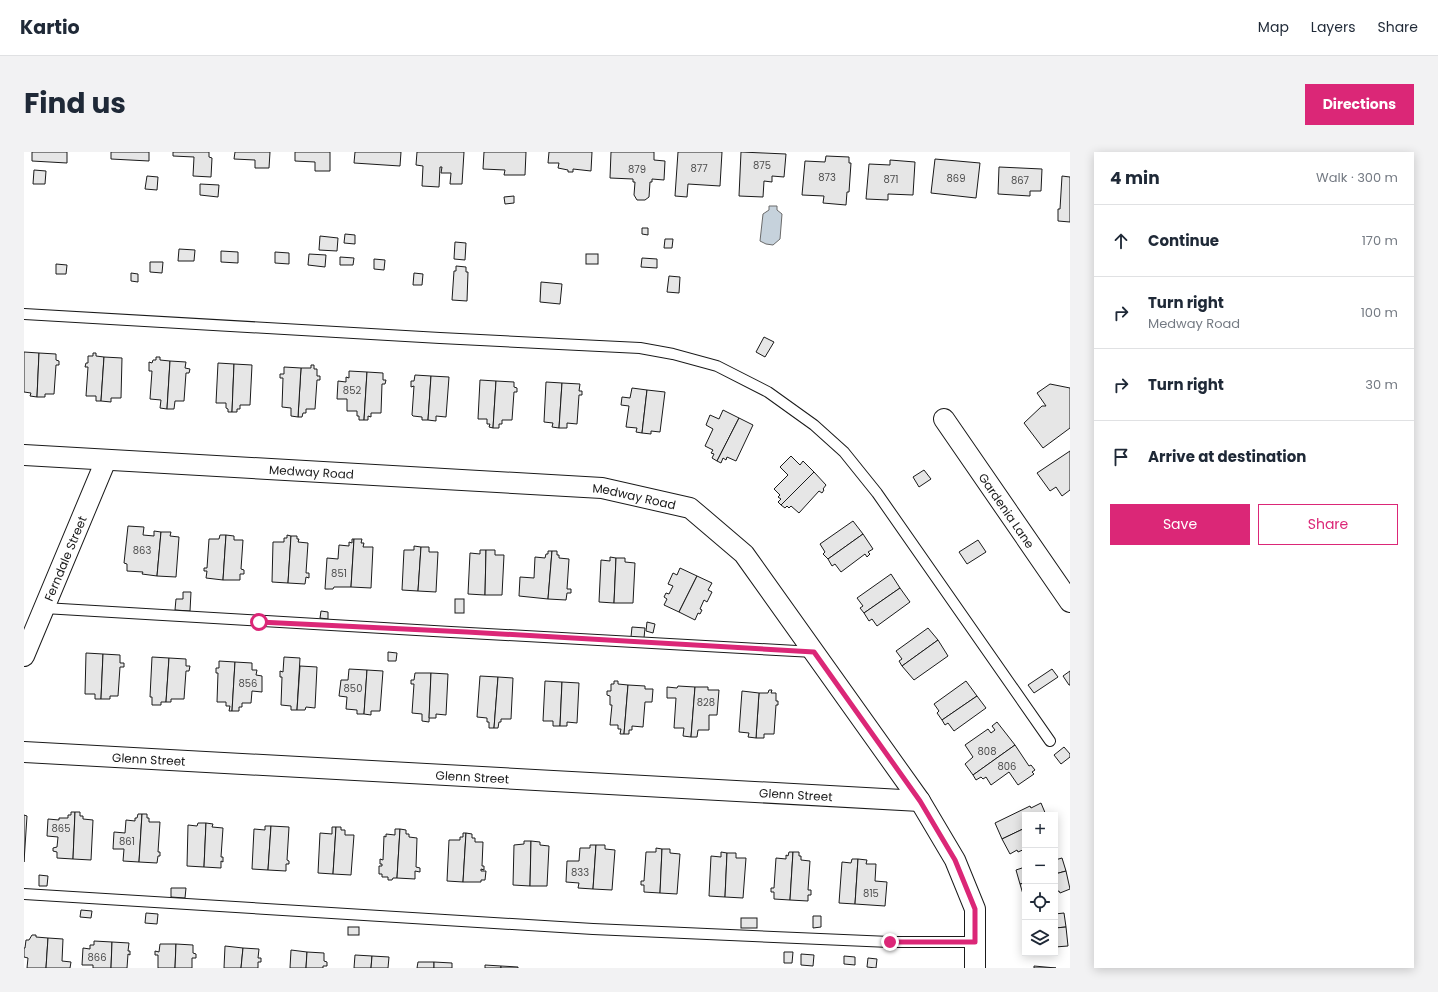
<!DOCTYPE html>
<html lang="en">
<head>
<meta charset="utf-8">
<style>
	body { margin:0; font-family:Poppins,sans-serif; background:#f2f2f3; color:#1f2937 }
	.controls { position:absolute; right:12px; bottom:12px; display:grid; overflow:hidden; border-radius:0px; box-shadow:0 2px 10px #0003 }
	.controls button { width:36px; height:36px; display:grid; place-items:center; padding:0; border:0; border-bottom:1px solid #e0e1e3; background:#fff; color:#1f2937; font:20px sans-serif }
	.stop { position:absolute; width:12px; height:12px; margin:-9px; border:3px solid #db2777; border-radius:50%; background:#fff }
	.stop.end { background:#db2777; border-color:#fff; box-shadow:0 1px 4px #0008 }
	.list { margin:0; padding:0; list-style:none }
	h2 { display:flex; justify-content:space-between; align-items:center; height:52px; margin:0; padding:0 16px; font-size:17px }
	h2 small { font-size:13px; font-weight:400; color:#747a83 }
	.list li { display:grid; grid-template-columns:26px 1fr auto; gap:12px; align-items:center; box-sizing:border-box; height:72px; padding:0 16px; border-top:1px solid #e0e1e3 }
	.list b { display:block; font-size:15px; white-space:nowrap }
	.list p { margin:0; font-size:13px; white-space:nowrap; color:#747a83 }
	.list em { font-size:13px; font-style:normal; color:#747a83 }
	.actions { display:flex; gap:8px; padding:12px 16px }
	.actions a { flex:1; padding:9px 0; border:1px solid #db2777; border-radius:0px; text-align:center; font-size:14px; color:#db2777 }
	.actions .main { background:#db2777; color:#fff }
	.icon { flex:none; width:22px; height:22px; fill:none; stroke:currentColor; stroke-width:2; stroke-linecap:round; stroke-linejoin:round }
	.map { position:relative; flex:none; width:1046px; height:816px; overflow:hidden; border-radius:0px }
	header { display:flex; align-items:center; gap:24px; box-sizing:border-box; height:56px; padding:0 20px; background:#fff; border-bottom:1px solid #e0e1e3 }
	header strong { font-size:19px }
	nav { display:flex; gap:22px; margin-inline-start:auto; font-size:14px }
	.intro { display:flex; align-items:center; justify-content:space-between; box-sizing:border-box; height:96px; padding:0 24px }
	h1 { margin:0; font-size:28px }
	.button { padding:10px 18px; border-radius:0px; background:#db2777; color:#fff; font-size:14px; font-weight:700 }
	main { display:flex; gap:24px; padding:0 24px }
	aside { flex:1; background:#fff; border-radius:0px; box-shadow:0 2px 10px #0003 }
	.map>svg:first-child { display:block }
	.water { fill:#c6d2dc; stroke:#6a6a6a }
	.building { fill:#e6e6e6; stroke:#1a1a1a }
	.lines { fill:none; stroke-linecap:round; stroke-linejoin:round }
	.lane-casing { stroke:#1a1a1a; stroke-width:12 }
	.street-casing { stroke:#1a1a1a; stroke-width:22 }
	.lane { stroke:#fff; stroke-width:10 }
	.street { stroke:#fff; stroke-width:20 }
	.route { stroke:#db2777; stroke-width:5 }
	.labels { text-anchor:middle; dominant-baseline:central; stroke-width:3; stroke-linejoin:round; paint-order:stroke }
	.number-label { font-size:10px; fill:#4d4d4d }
	.street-label { font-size:12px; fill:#1a1a1a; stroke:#fff }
</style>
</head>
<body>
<header>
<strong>Kartio</strong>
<nav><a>Map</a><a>Layers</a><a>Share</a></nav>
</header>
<div class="intro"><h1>Find us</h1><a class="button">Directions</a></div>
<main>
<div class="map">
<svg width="1046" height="816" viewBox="0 0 1046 816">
	<rect width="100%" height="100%" fill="#fff"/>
	<path class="water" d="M745,54H753V58L758,62L756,87L749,93L742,92L736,89L739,62L745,58Z"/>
	<g class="building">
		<path d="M8,0H43V11L8,9Z"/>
		<path d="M87,0H125V9L87,7Z"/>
		<path d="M149,0H185V5L188,6L187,25L169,24L170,5L149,4Z"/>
		<path d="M211,0H246L245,16H231V8L210,7Z"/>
		<path d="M271,0H306V19H291V10L271,9Z"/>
		<path d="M331,0H377L376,14L330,11Z"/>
		<path d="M393,0H440L438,32H426L427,21H417L418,15H416L415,35L398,34L399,14L392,13Z"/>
		<path d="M460,0H502L501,23H480L481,18L459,17Z"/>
		<path d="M525,0H568L567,19L549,17V20H544V18L534,16L535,11H524Z"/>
		<path d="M587,0H630V8L641,9L640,28L628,27V30H626L625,45L621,48H613L610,43L611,30H609V27L586,26Z"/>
		<path d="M654,0H698L696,34L664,32L663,45L651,44Z"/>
		<path d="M717,0L762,2L760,25L748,24V30L740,29L739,45L715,44Z"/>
		<path d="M802,4L825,5V11H827L825,40H823L822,53L799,51L800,44L778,43L781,9L801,10Z"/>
		<path d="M911,7L956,11L952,46L907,41Z"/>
		<path d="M866,8L891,10L889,43L864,42V48L842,47L845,12L866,13Z"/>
		<path d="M975,15L1018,17L1017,39H1006V44L974,42Z"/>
		<path d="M10,18L22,19L21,32H9Z"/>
		<path d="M123,24L134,25L133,38L121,37Z"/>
		<path d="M1038,24L1046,25V70L1034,69V57H1036Z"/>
		<path d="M176,32L195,33L194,45L176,43Z"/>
		<path d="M490,44V51L481,52L480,45Z"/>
		<path d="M618,76H624V83L618,82Z"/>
		<path d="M321,82L331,83V92L320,91Z"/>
		<path d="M296,84L314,86L313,99L295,98Z"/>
		<path d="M641,87H649L648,96H640Z"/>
		<path d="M431,90L442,91L441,108L430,107Z"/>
		<path d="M155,97L171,98L170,109H154Z"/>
		<path d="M197,99L214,100V111L197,110Z"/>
		<path d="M251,100L265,101V112L251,111Z"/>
		<path d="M285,102L302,103L301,115L284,113Z"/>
		<rect x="562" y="102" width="12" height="10"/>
		<path d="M316,105L330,106L329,113H316Z"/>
		<path d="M618,106L633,107V116L617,115Z"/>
		<path d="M350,107L361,108L360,118L350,117Z"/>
		<path d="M126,110H139L138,121L126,120Z"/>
		<path d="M32,112L43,113L42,122H32Z"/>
		<path d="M432,114L442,115V120H444L443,149L428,148L430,119H432Z"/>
		<path d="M107,121L114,122V130L107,129Z"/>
		<path d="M390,121L399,122L398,133H389Z"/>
		<path d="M645,124L656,125L655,141L643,140Z"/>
		<path d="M517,130L538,132L536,152L516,150Z"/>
		<path d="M740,185L750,190L741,205L732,200Z"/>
		<path d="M0,200L15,201L13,245L6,244L7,241L0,240Z"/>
		<path d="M15,201L32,202V208L35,209V213H32L30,242H21V245H13Z"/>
		<path d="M69,201H72V204L80,205L77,249H72V244H62L64,215H61L62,211H64V204H69Z"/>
		<path d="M80,205L98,206L97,246H87V250L77,249Z"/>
		<path d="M132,205H136V208L146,209L143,257L136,256L137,248L126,247L128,219H125V210L128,211L129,208H132Z"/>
		<path d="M146,209L162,210L161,216L166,217L165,221H162L160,249H151L150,257H143Z"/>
		<path d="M194,211L210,212L208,260H204V257L202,256V251H192Z"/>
		<path d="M210,212L228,213L226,253H216V257H213V260H208Z"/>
		<path d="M287,213H290V217H293V224H296V228H293L291,257H282V261H279L278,265H274L277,216H287Z"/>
		<path d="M260,215L277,216L274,265L267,264V256L258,255L259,226H256V222H260Z"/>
		<path d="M325,219L343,220L340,268H335V264H333V259H323V247H313L314,229L322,230V225L325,226Z"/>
		<path d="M343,220L359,221V228H362L361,232H358L357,261H347V265L344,264V268H340Z"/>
		<path d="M391,223L407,224L404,268H398V265L389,264L388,263L390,234L387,235V229H390Z"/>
		<path d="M407,224L425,225L422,265L412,264V269L404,268Z"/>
		<path d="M456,228L472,229L469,276L465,275L466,272H463V267H454Z"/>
		<path d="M472,229L490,230V235L493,236V240H490L488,268H478V272H475V276H469Z"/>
		<path d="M522,230L538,231L535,276L528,275L529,271L520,270Z"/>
		<path d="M538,231L556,232L555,239H558V243H555L553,272L543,271V276H535Z"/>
		<path d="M1026,232L1046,236V276L1019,296L1000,271L1018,254H1022L1013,241Z"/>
		<path d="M608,236L623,238L618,281L612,280L613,276L602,275L605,254L597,253L598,245L606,246Z"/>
		<path d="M623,238L641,240L636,280L627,279V282L618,281Z"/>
		<path d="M699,258L715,266L693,309L688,306L690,302L687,301L689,298L681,294L689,277L682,273L686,263L695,267Z"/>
		<path d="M715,266L729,273L712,309L703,305L702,308L699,306L697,311L693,309Z"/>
		<path d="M1046,299V338L1038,344L1032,335L1026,339L1013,321Z"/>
		<path d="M767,304L776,313L779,309L790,320L757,353L754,350L757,347L754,345L756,343L750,337L764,323L756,315Z"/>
		<path d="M900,318L907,327L895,335L889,325Z"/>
		<path d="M790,320L802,333L799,337L800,338L798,341L795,339L775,361L767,354L765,356L763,354L761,356L757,353Z"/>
		<path d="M829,369L839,382L804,407L799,402L801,400L796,392Z"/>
		<path d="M104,374L120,375L119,383L130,384V379L137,380L133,424L118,422L119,420L103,419V412L100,411Z"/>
		<path d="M137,380H147L146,384L155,385L152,425L133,424Z"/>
		<path d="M839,382L849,397L844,400L846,402L843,405L841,402L817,420L811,412L808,414L804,407Z"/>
		<path d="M196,383H202L199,428L182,426L183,419H180V416H183L185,387H195Z"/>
		<path d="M202,383L210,384V388H219L217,417L220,418V422H216V428H199Z"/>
		<path d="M263,383L267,384L264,431L248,430L249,390H260V386H263Z"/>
		<path d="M267,384H273V387H275L274,390L284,391L282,421H285V426L282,425L281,432L264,431Z"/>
		<path d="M328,387H330L327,435H310L309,437H301L303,406L314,407L315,393L325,394V390L328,391Z"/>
		<path d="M330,387H338L337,391H340L339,395H349L347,436L327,435Z"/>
		<path d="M954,388L962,400L943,412L935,400Z"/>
		<path d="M390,394L397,395L394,439L378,438L380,398H390Z"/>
		<path d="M397,395H405V400H414L412,440L394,439Z"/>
		<path d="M456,398H462L461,443L444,442L446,401L456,402Z"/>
		<path d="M462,398H471V403H480L478,443H461Z"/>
		<path d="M524,399H528L524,447L495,444L496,425L510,426L511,405L521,406L522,402H524Z"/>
		<path d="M528,399H533V403H535V406L545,407L543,437H547V441H543L542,448L524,447Z"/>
		<path d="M586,405L592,406L590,451L575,450L577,408L586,409Z"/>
		<path d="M592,406H601V410L611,411L609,451H590Z"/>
		<path d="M656,416L673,424L655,460L640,453L643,447L640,445L642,441L645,442L649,434L644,432L649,421L653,423Z"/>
		<path d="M867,422L876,436L840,461L836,456L839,454L833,446Z"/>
		<path d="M673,424L688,431L684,438L688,440L683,450L680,448L676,457L678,458L676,462L674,461L671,468L655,460Z"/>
		<path d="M876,436L886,450L853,474L848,467L845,469L840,461Z"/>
		<path d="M159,440H167L166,459L151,458L152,447H159Z"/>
		<rect x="431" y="447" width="9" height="14"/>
		<path d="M297,459L304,460V467L296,466Z"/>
		<path d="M623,470L631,472L629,481L622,479Z"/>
		<path d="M608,475L621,476L620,486L607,485Z"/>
		<path d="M904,476L914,488L878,514L875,509L878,507L872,499Z"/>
		<path d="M914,488L924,504L890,528L878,514Z"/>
		<path d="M364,500L373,501L372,509H364Z"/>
		<path d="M62,501L79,502L77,547H71V542H61Z"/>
		<path d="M79,502L96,503V511H100V515H96L94,544H86V547H77Z"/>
		<path d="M128,505L145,506L142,550H137V553H128V545H126Z"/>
		<path d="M260,505L276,506L273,558H267V554L257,553L258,525H256V519L259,520Z"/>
		<path d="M145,506L162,507V514H166L165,519H162L160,547H147V550H142Z"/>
		<path d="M195,509L211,510L208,559H205L206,554H202V550H193L194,521H192V516H195Z"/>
		<path d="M211,510L228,511V518H233L232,523L238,524V540L228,539L227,551H218V555H215V559H208Z"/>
		<path d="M276,514L293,515L291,556L282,555L281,558H273Z"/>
		<path d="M325,517L343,518L340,562H333V558L322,557L323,545L315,544L317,528H324Z"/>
		<path d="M1028,517L1034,525L1010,541L1004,533Z"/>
		<path d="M343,518L359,519L356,559H347V563L340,562Z"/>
		<path d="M1046,519V533H1045L1039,524Z"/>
		<path d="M391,521H407L405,570L398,569V562L388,561L390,532H387V528H390Z"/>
		<path d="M407,521L424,522L422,563L412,562V566H405Z"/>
		<path d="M456,524L474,525L470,576H465V570H463V566L453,565Z"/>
		<path d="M474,525L489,526L487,567H477V570H475L474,576H470Z"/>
		<path d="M521,529L538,530L536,574H529V569H519Z"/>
		<path d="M590,529H594V532L604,533L600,582H596L597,577H594V573H586L588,553H586V544L583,543V539H587V532H590Z"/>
		<path d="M942,529L953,544L918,568L913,561L915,559L910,552Z"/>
		<path d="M538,530L555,531L553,571L543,570V574H536Z"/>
		<path d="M604,533L621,534V537H629L628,550H621L619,575L608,574V578H605V582H600Z"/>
		<path d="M654,534L671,535L667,585L659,584L660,576H650L652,546H643V535L653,536Z"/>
		<path d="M671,535H684V538H695L693,563H685V578H674L673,585H667Z"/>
		<path d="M745,538H748L747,541H752V549H754V553H752L750,582H740V586H732L735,541H744Z"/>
		<path d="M718,539L735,541L732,586L724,585L725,581L715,580Z"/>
		<path d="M953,544L962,556L930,579L924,571L921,573L918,568Z"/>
		<path d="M973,570L991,593L949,623L941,612L949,605L941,593L964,577L967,581L971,578L968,574Z"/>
		<path d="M991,593L1005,614L1007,613L1011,618L1008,620L1010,622L994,633L985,620L967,633L962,625L959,627L957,625L952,628L949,623Z"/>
		<path d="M1040,595L1046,602V605L1037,612L1030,603Z"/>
		<path d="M1017,651L1022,663H1001V676L978,687L971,671L1006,654L1007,656Z"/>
		<path d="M47,660H51L49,707L33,706V700L29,699V696L33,695L34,685L23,684L24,667L35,668V666H44V663H47Z"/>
		<path d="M51,660H56V664H59V667L69,668L67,708L49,707Z"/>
		<path d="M114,662H118L115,710L99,709L100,697H89L90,680L101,681L102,668L111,669V666H113Z"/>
		<path d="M118,662H123V666H125V670H136L134,700H136V704H134L133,711L115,710Z"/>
		<path d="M0,663L3,664L0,710Z"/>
		<path d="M174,671H182L180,715L163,714L164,673L173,674Z"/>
		<path d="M182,671L189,672L188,675L199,676L197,705H199V710L197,709V716L180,715Z"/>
		<path d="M241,674H247L244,718L228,717L230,677L241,678Z"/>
		<path d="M247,674L265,675L263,708L265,709V712H262V719L244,718Z"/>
		<path d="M308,675H312L309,722L294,721L296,681L308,682Z"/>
		<path d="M312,675H317V678H321V683H330L327,723L309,722Z"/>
		<path d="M1001,676V697L994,700L993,698L986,702L978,687Z"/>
		<path d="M371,677H376L373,726H369L368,728H364V725H358V722H355V714H358V712H356V707L359,708L360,684L362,685V682L371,683Z"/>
		<path d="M376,677L382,678V682H385V685L393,686L392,715L396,716V720L391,719V727L373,726Z"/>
		<path d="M439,681H442L439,730L423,729L425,688H436V685H439Z"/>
		<path d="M442,681L448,682V686H451V690H459L458,714H460V718L457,717V719H462L461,728H457V730H439Z"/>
		<path d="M500,689H507L506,734L489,733L490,693L500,692Z"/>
		<path d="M507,689L516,690V693L525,694L523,734H506Z"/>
		<path d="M566,693H572L569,737L554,736L555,731L542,730L543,709H555L556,696H566Z"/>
		<path d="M572,693H581V697L591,698L588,738L569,737Z"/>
		<path d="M632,696L638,697L636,741L620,740V733H617V729H620L622,700H632Z"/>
		<path d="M638,697H646V701L656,702L653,742L636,741Z"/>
		<path d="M697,700L703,701L701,745L685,744L687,704L697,705Z"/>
		<path d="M765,700H769L766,748L750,747V740H747V736H750L752,706L762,707V703L764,704Z"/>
		<path d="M769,700H775V704H777V708L786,709L784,738H787V743H784V749L766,748Z"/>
		<path d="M703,701H712V706H722L719,746L701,745Z"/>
		<path d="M1038,706L1042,719L1031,722V708Z"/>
		<path d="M828,707H834L831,752L815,751L818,710L827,711Z"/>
		<path d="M834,707L843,708L842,712H852L851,729L863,730L861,754L831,752Z"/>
		<path d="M1001,715V731L996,732L992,718Z"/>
		<path d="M1042,719L1046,737L1036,741L1035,739L1031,740V722Z"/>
		<path d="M15,723L24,724L23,734H15Z"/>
		<path d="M1001,731V749L996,732Z"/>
		<path d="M147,736H162L161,746L147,745Z"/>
		<path d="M57,758L68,759L67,766L56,765Z"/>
		<path d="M122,761L134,762L133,772L121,771Z"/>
		<path d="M1040,761L1042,775L1031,776V762Z"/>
		<path d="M789,764H797V775L789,776Z"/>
		<rect x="717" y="766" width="16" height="10"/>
		<rect x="324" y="775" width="11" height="8"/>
		<path d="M1042,775L1044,794L1031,795V776Z"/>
		<path d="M8,783H12V785L24,786L22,816H3L4,806L0,805V796H1L2,788H5Z"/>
		<path d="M24,786L39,787L38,809L47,810L46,816H22Z"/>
		<path d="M70,789L88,790L87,816H69V813H58L59,796L66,797V793H70Z"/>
		<path d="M88,790L105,791L104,799H106V803L104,802L103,816H87Z"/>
		<path d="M136,792H152L151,816H134V803H131V799L135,800Z"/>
		<path d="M152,792L169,793V801L172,802V806H168V816H151Z"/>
		<path d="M201,794L219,796L217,816H200Z"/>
		<path d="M219,796L235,797L234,806H237V810H234V816H217Z"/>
		<path d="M267,798L283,800L282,816H266Z"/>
		<path d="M283,800L300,801V809L303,810V814H299V816H282Z"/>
		<path d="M760,800H769L768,811H760Z"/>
		<path d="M777,802L790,803L789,814L777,813Z"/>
		<path d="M331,803L348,804L347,816H330Z"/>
		<path d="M348,804L365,805L364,816H347Z"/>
		<path d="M820,804L831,805V813L820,812Z"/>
		<path d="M844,806L853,807L852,816L843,815Z"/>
		<path d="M394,810H410V816H393Z"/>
		<path d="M410,810L428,811V816H410Z"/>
		<path d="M461,813L477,814V816H461Z"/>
		<path d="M477,814L494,815V816H477Z"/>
		<path d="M1010,814L1032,816H1010Z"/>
	</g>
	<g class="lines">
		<defs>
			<g id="lane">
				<path d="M0,162L416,186L616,196L649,202L693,214L744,240L790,273L820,300L853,341L1026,589"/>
				<path d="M20,456C277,473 533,485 790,500"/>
				<path d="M0,742L569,777L866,790H951"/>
			</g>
			<g id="street">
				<path id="s1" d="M920,267L1046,450"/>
				<path id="s2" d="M0,303L578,336L666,356L720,402L896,649L931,708L951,757V816"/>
				<path id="s3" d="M0,504L82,308"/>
				<path id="s4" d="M0,600L896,649"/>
			</g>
		</defs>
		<use href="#lane" class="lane-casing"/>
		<use href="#street" class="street-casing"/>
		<use href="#lane" class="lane"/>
		<use href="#street" class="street"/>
	</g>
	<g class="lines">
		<path class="route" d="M235,470L443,480L790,500L896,649L931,708L951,757V790H866"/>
	</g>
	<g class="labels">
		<g class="number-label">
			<text x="738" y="13">875</text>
			<text x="675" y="16">877</text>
			<text x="613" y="17">879</text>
			<text x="803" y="25">873</text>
			<text x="932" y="26">869</text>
			<text x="867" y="27">871</text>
			<text x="996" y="28">867</text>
			<text x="328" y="238">852</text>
			<text x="118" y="398">863</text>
			<text x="315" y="421">851</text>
			<text x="224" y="531">856</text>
			<text x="329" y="536">850</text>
			<text x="682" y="550">828</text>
			<text x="963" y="599">808</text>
			<text x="983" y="614">806</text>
			<text x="37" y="676">865</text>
			<text x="103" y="689">861</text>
			<text x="556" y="720">833</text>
			<text x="847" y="741">815</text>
			<text x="73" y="805">866</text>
		</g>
		<g class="street-label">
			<text stroke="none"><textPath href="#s2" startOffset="288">Medway Road</textPath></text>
			<text stroke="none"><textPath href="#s2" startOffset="612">Medway Road</textPath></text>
			<text stroke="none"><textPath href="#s1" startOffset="111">Gardenia Lane</textPath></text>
			<text stroke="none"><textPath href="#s3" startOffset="106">Ferndale Street</textPath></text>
			<text stroke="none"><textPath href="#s4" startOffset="125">Glenn Street</textPath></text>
			<text stroke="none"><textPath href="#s4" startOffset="449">Glenn Street</textPath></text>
			<text stroke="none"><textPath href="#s4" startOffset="773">Glenn Street</textPath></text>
		</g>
	</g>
</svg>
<div class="controls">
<button>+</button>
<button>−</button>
<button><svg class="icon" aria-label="locate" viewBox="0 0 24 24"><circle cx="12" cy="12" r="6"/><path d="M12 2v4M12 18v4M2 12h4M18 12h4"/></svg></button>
<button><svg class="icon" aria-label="layers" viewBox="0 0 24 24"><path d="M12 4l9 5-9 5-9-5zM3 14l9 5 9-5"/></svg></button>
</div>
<div class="stop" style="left:235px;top:470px"></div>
<div class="stop end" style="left:866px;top:790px"></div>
</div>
<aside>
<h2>4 min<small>Walk · 300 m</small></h2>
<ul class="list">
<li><svg class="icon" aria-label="ahead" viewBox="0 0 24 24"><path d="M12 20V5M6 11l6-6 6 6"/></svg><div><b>Continue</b></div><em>170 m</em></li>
<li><svg class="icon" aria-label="right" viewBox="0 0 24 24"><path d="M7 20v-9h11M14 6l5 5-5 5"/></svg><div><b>Turn right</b><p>Medway Road</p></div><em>100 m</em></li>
<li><svg class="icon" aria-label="right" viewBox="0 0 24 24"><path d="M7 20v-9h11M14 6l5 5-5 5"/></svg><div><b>Turn right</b></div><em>30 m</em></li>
<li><svg class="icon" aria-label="arrive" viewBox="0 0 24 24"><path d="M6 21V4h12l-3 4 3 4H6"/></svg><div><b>Arrive at destination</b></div></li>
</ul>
<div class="actions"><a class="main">Save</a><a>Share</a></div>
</aside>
</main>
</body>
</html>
